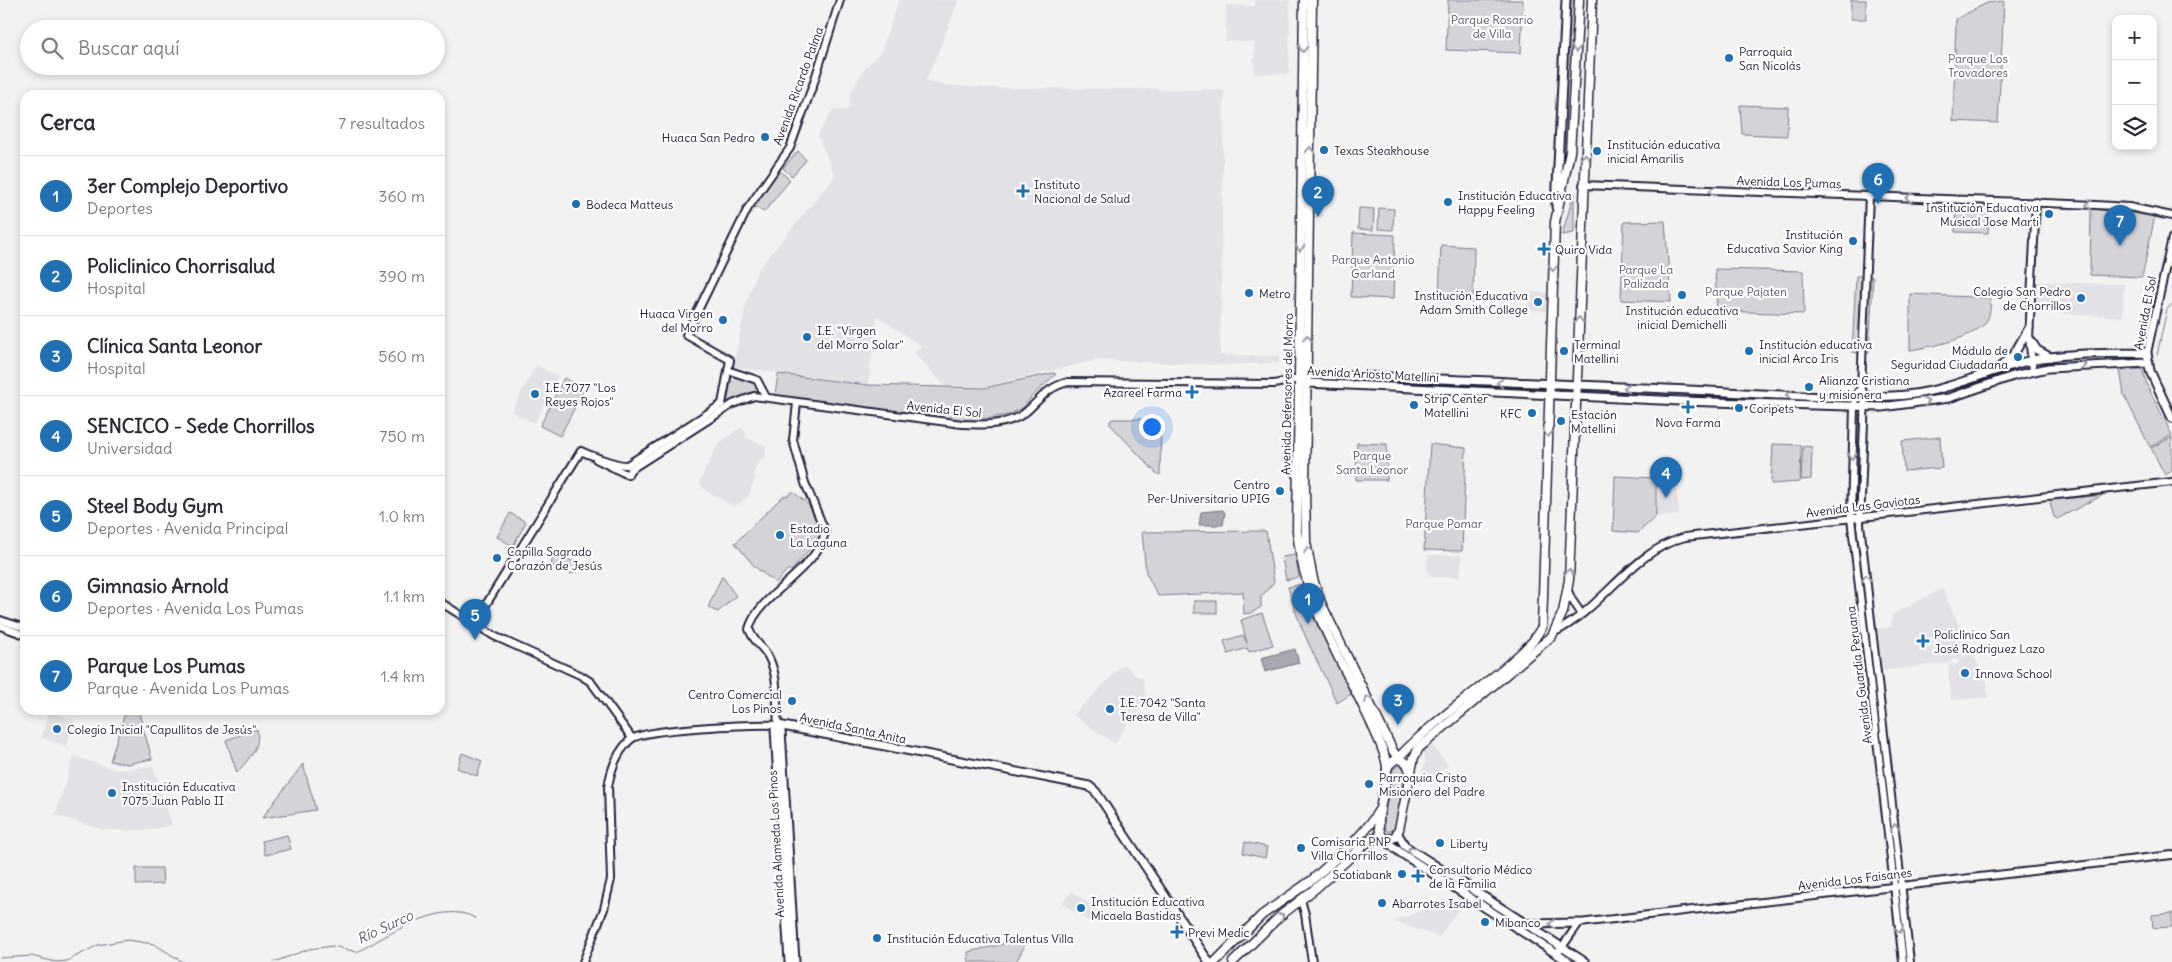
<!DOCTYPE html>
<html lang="es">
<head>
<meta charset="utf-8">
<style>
	body { margin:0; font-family:Delius,sans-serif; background:#f7f7f7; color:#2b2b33 }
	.controls { position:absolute; right:15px; top:15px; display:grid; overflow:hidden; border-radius:10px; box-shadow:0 2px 8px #0003 }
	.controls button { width:45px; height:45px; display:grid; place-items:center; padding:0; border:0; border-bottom:1px solid #e1e1e2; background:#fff; color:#2b2b33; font:25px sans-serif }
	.you { position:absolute; left:1151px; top:426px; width:18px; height:18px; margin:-12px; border:4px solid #fff; border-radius:50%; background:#1a73e8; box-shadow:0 0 0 8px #1a73e833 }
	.badge { display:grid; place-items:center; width:32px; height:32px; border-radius:50%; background:#1f6fb2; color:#fff; font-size:16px; font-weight:700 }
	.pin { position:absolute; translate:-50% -41px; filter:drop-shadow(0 1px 2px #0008) }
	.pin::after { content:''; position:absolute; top:26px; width:18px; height:15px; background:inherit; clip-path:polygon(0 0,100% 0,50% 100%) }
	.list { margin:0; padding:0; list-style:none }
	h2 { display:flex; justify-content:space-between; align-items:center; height:65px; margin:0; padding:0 20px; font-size:21px }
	h2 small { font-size:16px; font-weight:400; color:#7c7c81 }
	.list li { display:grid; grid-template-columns:32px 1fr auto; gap:15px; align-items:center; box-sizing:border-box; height:80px; padding:0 20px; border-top:1px solid #e1e1e2 }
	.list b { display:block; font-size:19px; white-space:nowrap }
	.list p { margin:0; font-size:16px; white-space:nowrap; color:#7c7c81 }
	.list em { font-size:16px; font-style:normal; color:#7c7c81 }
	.icon { flex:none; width:28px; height:28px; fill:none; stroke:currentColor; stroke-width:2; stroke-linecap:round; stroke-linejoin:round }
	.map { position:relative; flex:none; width:2172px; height:962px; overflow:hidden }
	.search { position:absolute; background:#fff; box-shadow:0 2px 8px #0003; left:20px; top:20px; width:425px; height:55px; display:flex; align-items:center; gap:12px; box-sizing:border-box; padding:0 18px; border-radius:28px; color:#7c7c81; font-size:19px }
	.panel { position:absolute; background:#fff; box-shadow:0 2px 8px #0003; left:20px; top:90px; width:425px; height:625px; border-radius:15px }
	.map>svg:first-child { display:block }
	.built { fill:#e2e2e6 }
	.green { fill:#d3d3d8; stroke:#7a7a8a }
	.water { fill:#a8a8b2; stroke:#727282 }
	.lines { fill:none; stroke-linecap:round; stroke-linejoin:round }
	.stream { stroke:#727282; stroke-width:1 }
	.tertiary-casing { stroke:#22223b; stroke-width:10 }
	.secondary-casing { stroke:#22223b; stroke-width:11 }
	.primary-casing { stroke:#22223b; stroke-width:11 }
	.tertiary { stroke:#fff; stroke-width:6 }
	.secondary { stroke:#fff; stroke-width:7 }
	.primary { stroke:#fff; stroke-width:8 }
	.oneway { stroke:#9c9ca7 }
	.poi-dot { fill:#1f6fb2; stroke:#fff; stroke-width:2 }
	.labels { text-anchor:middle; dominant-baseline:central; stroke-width:4.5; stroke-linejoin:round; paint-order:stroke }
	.park-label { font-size:12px; fill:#57576a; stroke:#fff }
	.poi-label { font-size:12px; fill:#22223b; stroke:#fff; text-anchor:start }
	.street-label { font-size:12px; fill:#22223b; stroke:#fff }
	.water-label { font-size:14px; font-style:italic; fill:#58586b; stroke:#fff }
</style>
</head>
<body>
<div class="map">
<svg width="2172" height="962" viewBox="0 0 2172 962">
	<rect width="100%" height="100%" fill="#f2f2f3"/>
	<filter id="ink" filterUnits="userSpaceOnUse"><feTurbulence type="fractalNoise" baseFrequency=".02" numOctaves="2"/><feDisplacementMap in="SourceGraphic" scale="10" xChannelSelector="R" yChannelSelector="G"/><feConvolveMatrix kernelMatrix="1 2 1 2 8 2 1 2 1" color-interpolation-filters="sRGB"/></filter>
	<g filter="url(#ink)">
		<g class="built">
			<path d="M899,0H959L926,81L943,85L999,88L1224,90L1220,355L1279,356V363L1220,365L1096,360L984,387L945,386L914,353L921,346L877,316L868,385L855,384L853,381L846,382L733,367L747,300L757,271L835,176L818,135L832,111L849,109L851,92L863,71L881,51Z"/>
			<path d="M1255,0H1290L1289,74H1254V42L1226,41V5L1255,6Z"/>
			<path d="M2038,282L2124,284L2123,317L2037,312Z"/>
			<path d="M1530,292L1547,293V311L1529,310Z"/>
			<path d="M536,365L558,376L535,423L511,412Z"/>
			<path d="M741,427L746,432L745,437L766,446V456L759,461L753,474L756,476L748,497L734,507L705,490L699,483L718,444Z"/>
			<path d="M1656,479H1676L1679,515L1656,517Z"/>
			<path d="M1428,555H1462L1460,577H1432L1427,572Z"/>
			<path d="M1942,589L1972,652L1947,663L1882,671L1878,629L1892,627L1891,615Z"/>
			<path d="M1972,653L1987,681L1988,698L1951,700L1948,665L1958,664V659Z"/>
			<path d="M1124,664L1135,675L1143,679L1147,703L1130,720L1115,744L1073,715Z"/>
			<path d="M49,712L74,720L66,746L41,738Z"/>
			<path d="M1431,744L1448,765L1430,780L1424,775H1420L1426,762L1423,751Z"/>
			<path d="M74,756L117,770L153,766L172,825L149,830H104L55,815Z"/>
			<path d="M1072,891L1100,912L1091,923L1062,903Z"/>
			<path d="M1447,901L1459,909L1439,937L1394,921Z"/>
		</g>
		<g class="green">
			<path d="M1448,0H1523L1521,53L1446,50Z"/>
			<path d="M1568,0H1574L1566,162L1560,193Z"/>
			<rect x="1851" y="0" width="15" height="19"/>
			<path d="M2004,1L1998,123L1953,121L1956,19L1987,3Z"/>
			<path d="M1740,105L1788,107L1787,136L1742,134Z"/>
			<path d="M798,151L806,160L792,176L783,168Z"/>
			<path d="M780,171L790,180L764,212L752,205Z"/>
			<path d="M1574,193V233L1562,235Z"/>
			<path d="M1956,204H1989L1988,233L1955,232Z"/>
			<path d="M1359,208L1374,209L1373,230L1358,229Z"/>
			<path d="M1379,208L1394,209L1393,230L1378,229Z"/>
			<path d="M2091,209L2155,216L2142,277L2090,275Z"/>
			<path d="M1665,221L1671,302L1621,300L1624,222Z"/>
			<path d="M1353,233L1395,235L1393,299L1351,297Z"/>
			<path d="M1441,245L1474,247L1473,303L1439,300Z"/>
			<path d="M1715,269L1803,271L1804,314L1717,311Z"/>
			<path d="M1856,276H1862L1858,353L1852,352Z"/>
			<path d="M1867,277H1873L1869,353H1863Z"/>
			<path d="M1910,294L1991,298C1990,304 1991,312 1988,318C1980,338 1930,347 1910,350Z"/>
			<path d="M2139,356V361L2041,367L2039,361L2062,358Z"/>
			<path d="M2025,364L2027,370L1946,396L1872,405L1873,399L1931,394L1952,389Z"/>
			<path d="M2120,369H2142L2147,385L2172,435L2150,447L2124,395Z"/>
			<path d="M1053,373L1056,374L1032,396L1024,407L1008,415L971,421L775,395L778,374L868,385L984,388Z"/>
			<path d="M732,374L754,381L762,394L745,396L727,404Z"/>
			<path d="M564,378L585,388L560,436L540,426Z"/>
			<path d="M1582,388L1676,393L1674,397L1582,394Z"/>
			<path d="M1687,393L1847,399V404L1687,399Z"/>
			<path d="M1858,414H1862L1857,508H1853Z"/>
			<path d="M1113,419H1161L1160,475L1156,473L1110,424V421Z"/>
			<path d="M1940,437L1942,468L1904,471L1902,441Z"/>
			<path d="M2172,437V471L2165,475L2151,448Z"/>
			<path d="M1357,443L1387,444V480H1356Z"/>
			<path d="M1430,444L1466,448L1462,551L1424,550Z"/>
			<path d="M1773,444L1801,445L1800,482L1771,484Z"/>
			<path d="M1803,446L1812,447L1811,479L1801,480Z"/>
			<path d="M1615,476L1656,478V516L1638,533L1613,531Z"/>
			<path d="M792,492C807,500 823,519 819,538L791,571L788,569L776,583L755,567L735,543L783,496H787Z"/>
			<path d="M2103,495L2057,519L2054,517L2050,503L2052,500Z"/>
			<path d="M510,513L526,522L513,546L497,537Z"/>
			<path d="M1266,531L1274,582L1261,597V607L1251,613L1244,614L1243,592L1158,596L1146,573L1142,532Z"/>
			<path d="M554,552L578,564L574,573L571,574L551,565Z"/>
			<path d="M1295,555L1299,577L1286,580L1282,557Z"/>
			<path d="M722,576L736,596L718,612L709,608V605Z"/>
			<path d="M1302,584L1310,611L1351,694L1337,703C1320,665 1298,628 1288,587Z"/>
			<rect x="1194" y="601" width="23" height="12"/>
			<path d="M1262,613L1273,645L1249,652L1247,648L1228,654L1224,641L1243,635L1247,643L1241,620Z"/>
			<path d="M126,710H138L152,759L127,764L110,761Z"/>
			<path d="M257,729C261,750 249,757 237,773L226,740Z"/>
			<path d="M462,753L482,761L477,776L457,768Z"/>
			<path d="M303,764L316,810L262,818Z"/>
			<path d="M1400,765L1405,770L1395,829L1388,832L1383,826L1393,769Z"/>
			<path d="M287,835L291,849L265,855L262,841Z"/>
			<path d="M1245,842L1267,847L1265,858L1243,853Z"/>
			<path d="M136,868H162L163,884L136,885Z"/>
			<path d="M2172,913V927L2153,928L2152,915Z"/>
			<path d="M1025,939L1027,941L1016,962H969L968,952Z"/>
		</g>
		<g class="water">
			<path d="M1223,510L1225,513L1223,525H1199L1201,512Z"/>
			<path d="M1295,649L1299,663L1265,672L1261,658Z"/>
		</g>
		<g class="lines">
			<g class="stream">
				<path d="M2157,355L2167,309L2172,304"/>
				<path d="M0,958L31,956L56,962L67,961L98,945L127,940L154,944L183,962"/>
				<path d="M274,962L309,949L333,946L357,952C386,937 442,898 475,918"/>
			</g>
			<defs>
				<g id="tertiary">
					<path d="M1583,185L2096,205L2129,207L2172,216"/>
					<path d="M1869,196L1861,387L1865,397L1860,524L1910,962"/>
					<path d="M2147,353L2172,238"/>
					<path d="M2033,370L2029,338L2036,202"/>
					<path d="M730,371L757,380L766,397"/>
					<path d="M1861,387L1855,397L1854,407L1851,518L1903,962"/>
					<path d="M596,459L628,475L630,470L733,404L754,396L962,424C982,425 1010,426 1027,411C1041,398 1048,387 1068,382L1274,384L1299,379"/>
					<path d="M1568,591L1572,600L1581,613"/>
					<path d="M440,602L494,636L580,675L591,682L632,738"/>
					<path d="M0,620L25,628"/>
					<path d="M474,624L581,451C589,455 619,466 627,465L722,404L730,360L686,335L748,208L790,148L814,82L840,0"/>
					<path d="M0,626L25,635"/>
					<path d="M1555,632C1603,608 1632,551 1685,537L2172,482"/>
					<path d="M1301,900L1305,914L1312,962"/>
					<path d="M1557,954L1579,923L2172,855"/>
					<path d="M583,962L604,909L611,879L608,787C611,769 617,752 630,740C643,728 756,724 778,725C776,703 779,678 769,658C764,647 753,642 749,629C758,594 820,568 825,531L805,483L793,440L797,403"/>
				</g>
				<g id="secondary">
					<path d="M1556,207L1566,0"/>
					<path d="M2029,338L2037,350L2050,357"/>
					<path d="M2148,363L2048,368L2013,376L1949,398L1882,407L1681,401L1307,383L1299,379L1307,375C1434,377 1562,385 1689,390C1757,393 1825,400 1893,396C1946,394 1983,371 2032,360C2070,352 2109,354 2147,353L2150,371L2172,418"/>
					<path d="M1998,369L2014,354L2029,328"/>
					<path d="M778,725L1089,786L1096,792L1209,962"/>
					<path d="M778,725L781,730L795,962"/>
					<path d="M778,725L775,729L789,962"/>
					<path d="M1398,834L1405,846L1585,962"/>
					<path d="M1387,839L1390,844L1401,853L1569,962"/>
					<path d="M1527,924L1579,923"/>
				</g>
				<g id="primary">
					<path d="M1304,0L1297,531C1305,613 1349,669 1380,743C1383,751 1387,760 1387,769C1387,786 1371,827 1384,838"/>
					<path d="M1312,0L1305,489L1306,542L1313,579L1321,603L1393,751L1398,758L1407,763L1410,772"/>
					<path d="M1387,769C1390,761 1395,761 1400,756C1436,718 1482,689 1521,653L1533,641L1542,627L1555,222L1570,152L1579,0"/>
					<path d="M1215,962L1262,915L1312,880L1355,841L1370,824L1379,810"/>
					<path d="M1233,962L1280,916L1316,888L1365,844L1375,838L1389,839L1395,837L1399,829L1414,757L1419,748L1552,636L1563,612L1569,580L1592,0"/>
				</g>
			</defs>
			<use href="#tertiary" class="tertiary-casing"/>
			<use href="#secondary" class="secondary-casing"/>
			<use href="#primary" class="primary-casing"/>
			<use href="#tertiary" class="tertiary"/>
			<use href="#secondary" class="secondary"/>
			<use href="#primary" class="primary"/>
		</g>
		<defs><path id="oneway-chevron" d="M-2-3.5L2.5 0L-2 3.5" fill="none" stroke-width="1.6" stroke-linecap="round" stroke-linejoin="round" transform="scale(1.25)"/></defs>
		<g class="oneway">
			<use href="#oneway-chevron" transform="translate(1303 49) rotate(91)"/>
			<use href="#oneway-chevron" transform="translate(1576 49) rotate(93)"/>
			<use href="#oneway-chevron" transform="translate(1310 150) rotate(-89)"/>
			<use href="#oneway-chevron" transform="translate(1585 157) rotate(-87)"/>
			<use href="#oneway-chevron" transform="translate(1712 191) rotate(-178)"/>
			<use href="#oneway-chevron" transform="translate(1909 198) rotate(-178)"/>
			<use href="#oneway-chevron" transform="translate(2089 205) rotate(-178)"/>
			<use href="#oneway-chevron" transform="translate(1300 248) rotate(91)"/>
			<use href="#oneway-chevron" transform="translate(1553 268) rotate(92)"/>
			<use href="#oneway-chevron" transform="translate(1579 320) rotate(-88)"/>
			<use href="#oneway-chevron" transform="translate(1307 338) rotate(-89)"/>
			<use href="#oneway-chevron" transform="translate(2083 365) rotate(-2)"/>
			<use href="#oneway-chevron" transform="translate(1500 383) rotate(-177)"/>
			<use href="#oneway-chevron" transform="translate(1627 388) rotate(-178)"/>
			<use href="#oneway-chevron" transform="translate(1789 395) rotate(-178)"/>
			<use href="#oneway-chevron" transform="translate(1926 402) rotate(-10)"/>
			<use href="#oneway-chevron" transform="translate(1548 434) rotate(91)"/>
			<use href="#oneway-chevron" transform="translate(1852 456) rotate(92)"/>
			<use href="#oneway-chevron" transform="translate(1308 550) rotate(-100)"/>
			<use href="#oneway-chevron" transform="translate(1569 572) rotate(-88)"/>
			<use href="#oneway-chevron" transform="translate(1866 578) rotate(-96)"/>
			<use href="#oneway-chevron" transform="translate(1368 699) rotate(-116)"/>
			<use href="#oneway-chevron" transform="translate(1895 827) rotate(-96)"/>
			<use href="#oneway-chevron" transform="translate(1411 850) rotate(-146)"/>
			<use href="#oneway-chevron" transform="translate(1281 916) rotate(-41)"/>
			<use href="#oneway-chevron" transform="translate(1552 924) rotate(177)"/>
			<use href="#oneway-chevron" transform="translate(1899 930) rotate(84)"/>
		</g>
	</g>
	<g class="poi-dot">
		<circle cx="1729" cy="58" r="5"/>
		<circle cx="765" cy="137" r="5"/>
		<circle cx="1324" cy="150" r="5"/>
		<circle cx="1597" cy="151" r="5"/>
		<path d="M1020.5 183.5h5v5h5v5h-5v5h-5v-5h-5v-5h5z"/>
		<circle cx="1448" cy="202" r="5"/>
		<circle cx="576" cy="204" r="5"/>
		<circle cx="2049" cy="214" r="5"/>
		<circle cx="1853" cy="241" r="5"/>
		<path d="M1541.5 241.5h5v5h5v5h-5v5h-5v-5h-5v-5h5z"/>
		<circle cx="1249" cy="293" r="5"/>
		<circle cx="1682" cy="295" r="5"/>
		<circle cx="2081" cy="298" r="5"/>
		<circle cx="1538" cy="302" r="5"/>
		<circle cx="723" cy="320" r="5"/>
		<circle cx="807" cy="337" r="5"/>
		<circle cx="1564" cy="351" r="5"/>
		<circle cx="1749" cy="351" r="5"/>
		<circle cx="2018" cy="357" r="5"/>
		<circle cx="1809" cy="387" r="5"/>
		<path d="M1189.5 384.5h5v5h5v5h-5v5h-5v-5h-5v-5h5z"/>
		<circle cx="535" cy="394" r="5"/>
		<circle cx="1414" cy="405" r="5"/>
		<path d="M1685.5 399.5h5v5h5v5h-5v5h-5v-5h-5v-5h5z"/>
		<circle cx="1739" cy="408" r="5"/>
		<circle cx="1532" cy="413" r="5"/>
		<circle cx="1561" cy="421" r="5"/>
		<circle cx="1280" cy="491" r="5"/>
		<circle cx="780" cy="535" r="5"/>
		<circle cx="497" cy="558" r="5"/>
		<path d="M1920.5 633.5h5v5h5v5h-5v5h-5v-5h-5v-5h5z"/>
		<circle cx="1965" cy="673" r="5"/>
		<circle cx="792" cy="701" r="5"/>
		<circle cx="1110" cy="709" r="5"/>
		<circle cx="57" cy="729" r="5"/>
		<circle cx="1369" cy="784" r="5"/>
		<circle cx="112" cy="793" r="5"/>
		<circle cx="1440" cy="843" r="5"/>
		<circle cx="1301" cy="848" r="5"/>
		<circle cx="1402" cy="874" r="5"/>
		<path d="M1415.5 868.5h5v5h5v5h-5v5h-5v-5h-5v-5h5z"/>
		<circle cx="1382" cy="903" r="5"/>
		<circle cx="1081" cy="908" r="5"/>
		<circle cx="1485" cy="922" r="5"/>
		<path d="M1174.5 924.5h5v5h5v5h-5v5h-5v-5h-5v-5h5z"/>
		<circle cx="877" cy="938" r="5"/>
	</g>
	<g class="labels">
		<g class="park-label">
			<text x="1492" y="19">Parque Rosario<tspan x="1492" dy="14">de Villa</tspan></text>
			<text x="1978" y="58">Parque Los<tspan x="1978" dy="14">Trovadores</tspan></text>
			<text x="1373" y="259">Parque Antonio<tspan x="1373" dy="14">Garland</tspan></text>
			<text x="1646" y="269">Parque La<tspan x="1646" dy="14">Palizada</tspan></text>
			<text x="1746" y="291">Parque Pajaten</text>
			<text x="1372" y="455">Parque<tspan x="1372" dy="14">Santa Leonor</tspan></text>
			<text x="1444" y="523">Parque Pomar</text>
		</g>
		<g class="poi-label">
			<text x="1739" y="51">Parroquia<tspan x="1739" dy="14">San Nicolás</tspan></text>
			<text x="755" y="137" text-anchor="end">Huaca San Pedro</text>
			<text x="1607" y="144">Institución educativa<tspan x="1607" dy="14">inicial Amarilis</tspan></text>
			<text x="1334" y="150">Texas Steakhouse</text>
			<text x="1034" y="184">Instituto<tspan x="1034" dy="14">Nacional de Salud</tspan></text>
			<text x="1458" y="195">Institución Educativa<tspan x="1458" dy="14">Happy Feeling</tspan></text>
			<text x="586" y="204">Bodeca Matteus</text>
			<text x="2039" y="207" text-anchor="end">Institución Educativa<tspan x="2039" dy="14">Musical Jose Marti</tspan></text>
			<text x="1843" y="234" text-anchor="end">Institución<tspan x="1843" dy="14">Educativa Savior King</tspan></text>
			<text x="1555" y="249">Quiro Vida</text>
			<text x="2071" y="291" text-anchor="end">Colegio San Pedro<tspan x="2071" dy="14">de Chorrillos</tspan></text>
			<text x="1259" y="293">Metro</text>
			<text x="1528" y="295" text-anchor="end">Institución Educativa<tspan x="1528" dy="14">Adam Smith College</tspan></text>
			<text x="1682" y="310" text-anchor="middle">Institución educativa<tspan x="1682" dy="14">inicial Demichelli</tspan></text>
			<text x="713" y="313" text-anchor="end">Huaca Virgen<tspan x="713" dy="14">del Morro</tspan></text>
			<text x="817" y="330">I.E. "Virgen<tspan x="817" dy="14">del Morro Solar"</tspan></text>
			<text x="1574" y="344">Terminal<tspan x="1574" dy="14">Matellini</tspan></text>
			<text x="1759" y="344">Institución educativa<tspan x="1759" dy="14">inicial Arco Iris</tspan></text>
			<text x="2008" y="350" text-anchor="end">Módulo de<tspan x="2008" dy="14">Seguridad Ciudadana</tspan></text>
			<text x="1819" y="380">Alianza Cristiana<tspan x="1819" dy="14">y misionera</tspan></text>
			<text x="545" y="387">I.E. 7077 "Los<tspan x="545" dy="14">Reyes Rojos"</tspan></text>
			<text x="1182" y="392" text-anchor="end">Azareel Farma</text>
			<text x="1424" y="398">Strip Center<tspan x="1424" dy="14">Matellini</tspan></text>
			<text x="1749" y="408">Coripets</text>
			<text x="1522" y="413" text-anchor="end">KFC</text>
			<text x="1571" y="414">Estación<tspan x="1571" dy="14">Matellini</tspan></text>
			<text x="1688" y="422" text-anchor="middle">Nova Farma</text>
			<text x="1270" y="484" text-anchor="end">Centro<tspan x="1270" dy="14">Per-Universitario UPIG</tspan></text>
			<text x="790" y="528">Estadio<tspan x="790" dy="14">La Laguna</tspan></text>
			<text x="507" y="551">Capilla Sagrado<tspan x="507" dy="14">Corazón de Jesús</tspan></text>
			<text x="1934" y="634">Policlínico San<tspan x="1934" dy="14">José Rodriguez Lazo</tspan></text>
			<text x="1975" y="673">Innova School</text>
			<text x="782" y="694" text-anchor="end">Centro Comercial<tspan x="782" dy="14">Los Pinos</tspan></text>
			<text x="1120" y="702">I.E. 7042 "Santa<tspan x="1120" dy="14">Teresa de Villa"</tspan></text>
			<text x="67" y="729">Colegio Inicial "Capullitos de Jesús"</text>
			<text x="1379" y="777">Parroquia Cristo<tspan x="1379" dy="14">Misionero del Padre</tspan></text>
			<text x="122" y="786">Institución Educativa<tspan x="122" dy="14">7075 Juan Pablo II</tspan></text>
			<text x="1311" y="841">Comisaría PNP<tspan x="1311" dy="14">Villa Chorrillos</tspan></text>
			<text x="1450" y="843">Liberty</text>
			<text x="1429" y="869">Consultorio Médico<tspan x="1429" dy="14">de la Familia</tspan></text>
			<text x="1392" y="874" text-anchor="end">Scotiabank</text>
			<text x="1091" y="901">Institución Educativa<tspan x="1091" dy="14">Micaela Bastidas</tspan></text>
			<text x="1392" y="903">Abarrotes Isabel</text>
			<text x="1495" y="922">Mibanco</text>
			<text x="1188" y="932">Previ Medic</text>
			<text x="887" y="938">Institución Educativa Talentus Villa</text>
		</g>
		<g class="street-label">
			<text transform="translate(798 86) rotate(-70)">Avenida Ricardo Palma</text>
			<text transform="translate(1789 182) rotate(2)">Avenida Los Pumas</text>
			<text transform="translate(2145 313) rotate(-79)">Avenida El Sol</text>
			<text transform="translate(1373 374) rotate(3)">Avenida Ariosto Matellini</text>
			<text transform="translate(1287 394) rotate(-89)">Avenida Defensores del Morro</text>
			<text transform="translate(944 409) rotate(6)">Avenida El Sol</text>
			<text transform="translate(1863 506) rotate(-7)">Avenida Las Gaviotas</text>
			<text transform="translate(1859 675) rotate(-97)">Avenida Guardia Peruana</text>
			<text transform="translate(853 728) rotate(12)">Avenida Santa Anita</text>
			<text transform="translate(776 844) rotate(-93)">Avenida Alameda Los Pinos</text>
			<text transform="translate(1855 879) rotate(-7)">Avenida Los Faisanes</text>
		</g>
		<g class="water-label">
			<text transform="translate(385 927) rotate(-25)">Río Surco</text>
		</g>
	</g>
</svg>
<div class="controls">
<button>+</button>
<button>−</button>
<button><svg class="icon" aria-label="layers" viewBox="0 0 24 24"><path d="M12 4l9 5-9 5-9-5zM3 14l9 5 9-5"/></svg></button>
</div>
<div class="you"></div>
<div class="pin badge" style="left:1308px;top:624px">1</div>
<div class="pin badge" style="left:1318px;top:217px">2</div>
<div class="pin badge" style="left:1398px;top:725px">3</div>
<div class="pin badge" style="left:1666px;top:498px">4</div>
<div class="pin badge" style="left:475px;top:640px">5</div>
<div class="pin badge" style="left:1878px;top:204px">6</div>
<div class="pin badge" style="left:2120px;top:246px">7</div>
<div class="search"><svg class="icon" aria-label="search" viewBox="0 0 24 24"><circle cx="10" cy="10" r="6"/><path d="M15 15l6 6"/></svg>Buscar aquí</div>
<section class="panel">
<h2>Cerca<small>7 resultados</small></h2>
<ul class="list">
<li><span class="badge">1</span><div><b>3er Complejo Deportivo</b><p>Deportes</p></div><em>360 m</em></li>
<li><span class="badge">2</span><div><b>Policlinico Chorrisalud</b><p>Hospital</p></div><em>390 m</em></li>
<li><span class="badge">3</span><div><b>Clínica Santa Leonor</b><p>Hospital</p></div><em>560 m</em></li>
<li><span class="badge">4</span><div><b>SENCICO - Sede Chorrillos</b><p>Universidad</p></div><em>750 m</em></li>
<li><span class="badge">5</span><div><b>Steel Body Gym</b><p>Deportes · Avenida Principal</p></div><em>1.0 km</em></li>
<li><span class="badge">6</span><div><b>Gimnasio Arnold</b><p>Deportes · Avenida Los Pumas</p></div><em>1.1 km</em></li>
<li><span class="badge">7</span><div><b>Parque Los Pumas</b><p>Parque · Avenida Los Pumas</p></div><em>1.4 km</em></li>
</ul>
</section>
</div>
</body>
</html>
